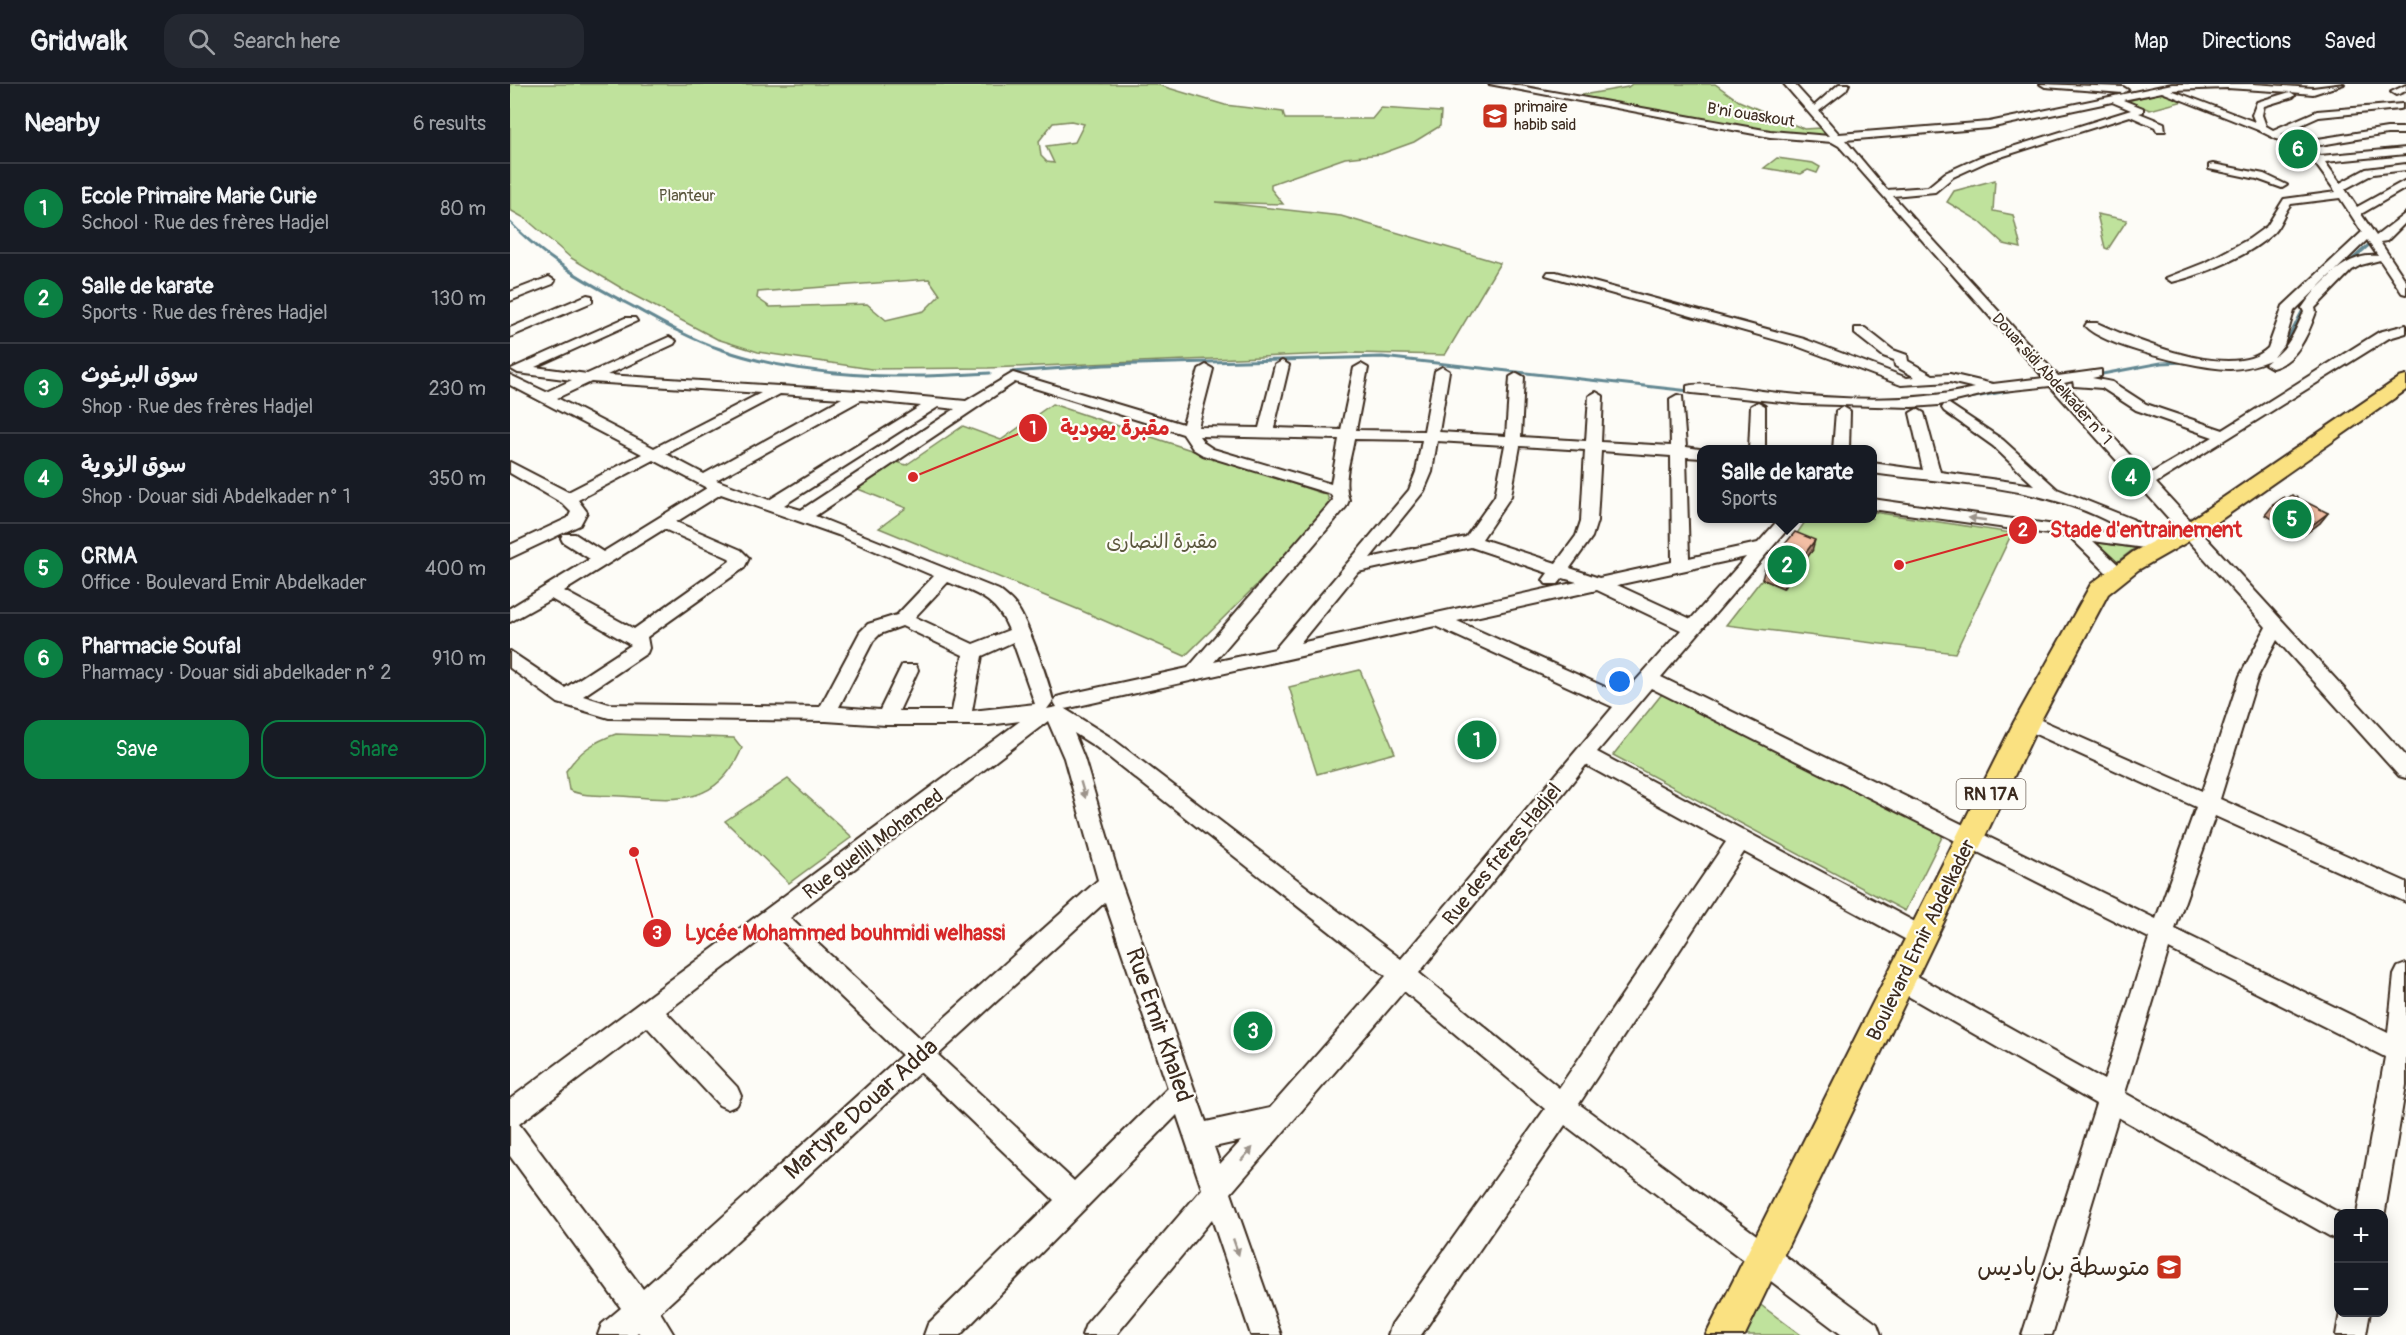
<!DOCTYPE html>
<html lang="en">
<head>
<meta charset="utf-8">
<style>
	body { margin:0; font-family:Pangolin,"Playpen Sans Arabic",sans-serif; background:#242831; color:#f1f3f6 }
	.controls { position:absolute; right:18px; bottom:18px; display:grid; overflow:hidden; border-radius:12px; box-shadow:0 3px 15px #0003 }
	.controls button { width:54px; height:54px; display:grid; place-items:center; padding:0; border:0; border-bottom:2px solid #363941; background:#171b24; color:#f1f3f6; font:30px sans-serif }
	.you { position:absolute; left:1110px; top:598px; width:21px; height:21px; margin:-15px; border:4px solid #fff; border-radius:50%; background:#1a73e8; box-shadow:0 0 0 9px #1a73e833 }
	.badge { display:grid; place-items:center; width:39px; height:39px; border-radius:50%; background:#0b8043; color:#fff; font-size:20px; font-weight:700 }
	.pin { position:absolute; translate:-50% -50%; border:3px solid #fff; box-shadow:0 2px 6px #0006 }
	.popup { position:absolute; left:1187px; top:361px; width:180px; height:78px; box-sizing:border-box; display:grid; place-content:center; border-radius:12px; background:#171b24; filter:drop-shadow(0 2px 4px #0005); font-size:20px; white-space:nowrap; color:#9ea1a6 }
	.popup b { font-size:22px; color:#f1f3f6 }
	.popup::after { content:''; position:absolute; left:50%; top:100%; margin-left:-12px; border:12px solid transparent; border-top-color:#171b24 }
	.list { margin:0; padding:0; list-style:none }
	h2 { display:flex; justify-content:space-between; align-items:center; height:78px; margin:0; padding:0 24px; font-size:26px }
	h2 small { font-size:20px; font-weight:400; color:#9ea1a6 }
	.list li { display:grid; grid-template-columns:39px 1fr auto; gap:18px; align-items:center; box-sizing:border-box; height:90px; padding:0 24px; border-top:2px solid #363941 }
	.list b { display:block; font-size:22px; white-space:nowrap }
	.list p { margin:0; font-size:20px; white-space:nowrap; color:#9ea1a6 }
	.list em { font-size:20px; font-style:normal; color:#9ea1a6 }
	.actions { display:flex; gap:12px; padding:18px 24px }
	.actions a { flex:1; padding:14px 0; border:2px solid #0b8043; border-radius:18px; text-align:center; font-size:21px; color:#0b8043 }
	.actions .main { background:#0b8043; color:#fff }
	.icon { flex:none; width:33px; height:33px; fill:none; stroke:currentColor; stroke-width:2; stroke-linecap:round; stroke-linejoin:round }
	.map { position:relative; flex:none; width:1896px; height:1251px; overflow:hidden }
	header { display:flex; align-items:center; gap:36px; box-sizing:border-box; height:84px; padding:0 30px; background:#171b24; border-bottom:2px solid #363941 }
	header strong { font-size:28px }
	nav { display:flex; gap:33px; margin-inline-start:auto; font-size:21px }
	.search { width:420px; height:54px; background:#242831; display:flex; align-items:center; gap:15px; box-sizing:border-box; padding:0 21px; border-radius:18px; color:#9ea1a6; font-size:22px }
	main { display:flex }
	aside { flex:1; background:#171b24 }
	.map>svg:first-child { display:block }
	.green { fill:#bfe29c; stroke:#7d865d; stroke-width:1.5; fill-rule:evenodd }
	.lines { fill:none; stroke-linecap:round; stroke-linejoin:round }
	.stream-far1 { stroke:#648892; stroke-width:2 }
	.stream { stroke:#648892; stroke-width:3 }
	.minor-casing { stroke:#3b2a1e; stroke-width:4 }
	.major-casing { stroke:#3b2a1e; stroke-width:4 }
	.minor { fill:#fdfcf7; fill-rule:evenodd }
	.major { fill:#fae181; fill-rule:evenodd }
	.wall { fill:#d0a38d; stroke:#3b2a1e; stroke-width:1.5 }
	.shaded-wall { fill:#a98573; stroke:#3b2a1e; stroke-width:1.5 }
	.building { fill:#f2bea4; stroke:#3b2a1e; stroke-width:1.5 }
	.oneway { fill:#9c938a }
	.labels { text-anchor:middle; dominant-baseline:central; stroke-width:4.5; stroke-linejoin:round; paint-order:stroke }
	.far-poi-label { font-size:16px; fill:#3b2a1e; stroke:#fdfcf7; text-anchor:start }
	.far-street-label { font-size:16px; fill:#3b2a1e; stroke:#fdfcf7 }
	.far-park-label { font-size:16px; fill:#5c583e; stroke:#fdfcf7 }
	.shield { fill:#fdfcf7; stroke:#75695f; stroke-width:1.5 }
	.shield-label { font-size:18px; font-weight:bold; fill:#3b2a1e }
	.park-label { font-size:20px; fill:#5c583e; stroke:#fdfcf7 }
	.street-label { font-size:20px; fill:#3b2a1e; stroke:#fdfcf7 }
	.near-street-label { font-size:24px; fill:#3b2a1e; stroke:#fdfcf7 }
	.near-poi-label { font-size:24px; fill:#3b2a1e; stroke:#fdfcf7; text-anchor:end }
	.leader { fill:none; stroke:#d62828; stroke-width:2 }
	.callout-dot { fill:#d62828; stroke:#fdfcf7; stroke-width:2 }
	.mark-label { font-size:18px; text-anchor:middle; font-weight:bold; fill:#fff }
	.callout-label { font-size:21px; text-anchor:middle; font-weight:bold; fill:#d62828; stroke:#fdfcf7; stroke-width:4.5; stroke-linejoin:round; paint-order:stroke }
</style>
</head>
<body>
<header>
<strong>Gridwalk</strong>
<div class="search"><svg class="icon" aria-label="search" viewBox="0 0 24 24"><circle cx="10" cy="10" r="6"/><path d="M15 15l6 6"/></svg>Search here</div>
<nav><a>Map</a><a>Directions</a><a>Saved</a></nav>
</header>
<main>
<aside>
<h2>Nearby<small>6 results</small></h2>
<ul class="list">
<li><span class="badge">1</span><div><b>Ecole Primaire Marie Curie</b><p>School · Rue des frères Hadjel</p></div><em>80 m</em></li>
<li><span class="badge">2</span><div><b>Salle de karate</b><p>Sports · Rue des frères Hadjel</p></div><em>130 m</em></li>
<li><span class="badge">3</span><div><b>سوق البرغوث</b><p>Shop · Rue des frères Hadjel</p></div><em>230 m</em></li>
<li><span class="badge">4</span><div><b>سوق الزوية</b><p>Shop · Douar sidi Abdelkader n° 1</p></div><em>350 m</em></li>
<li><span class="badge">5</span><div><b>CRMA</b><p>Office · Boulevard Emir Abdelkader</p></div><em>400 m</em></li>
<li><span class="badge">6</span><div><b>Pharmacie Soufal</b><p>Pharmacy · Douar sidi abdelkader n° 2</p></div><em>910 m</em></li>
</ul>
<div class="actions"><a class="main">Save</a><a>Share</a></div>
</aside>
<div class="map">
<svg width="1896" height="1251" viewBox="0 0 1896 1251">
	<rect width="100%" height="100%" fill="#fdfcf7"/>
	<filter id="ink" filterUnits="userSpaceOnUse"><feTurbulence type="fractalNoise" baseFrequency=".0167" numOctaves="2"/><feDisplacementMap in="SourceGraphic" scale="12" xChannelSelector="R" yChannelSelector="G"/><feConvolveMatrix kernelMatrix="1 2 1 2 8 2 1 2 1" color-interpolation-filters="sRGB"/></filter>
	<g filter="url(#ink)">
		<g class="green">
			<path d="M0,0H645L715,21L773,28L775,35H862L871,24L931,28L930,42L904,58L871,70L835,74L761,100V105L773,120L705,118L831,132L990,179L935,271L846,269L478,284L361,285L248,268L207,255L123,211L61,174L16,135L0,126ZM561,37L574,40L565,58L536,62L544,79L537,78L531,72L529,57L543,39ZM419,195L430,211L414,227L376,236L357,220L260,223L247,214L248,208Z"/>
			<path d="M1122,0H1205L1229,17L1294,45L1311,44L1316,52L1279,51L1061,13L1118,3Z"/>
			<path d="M1650,9L1674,17L1640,26L1617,17Z"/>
			<path d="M1267,74L1303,79L1310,83L1307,89L1298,86L1291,90L1254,84Z"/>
			<path d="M1485,96L1483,127L1503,131L1511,164L1494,160L1469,137L1437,118L1444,107Z"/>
			<path d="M1587,130L1617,136L1598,165L1595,164Z"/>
			<path d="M542,320L817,411L820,419L798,450L675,572L572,527L369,444L396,424L348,405L387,378L396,381L453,342L491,356Z"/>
			<path d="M1363,428L1502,449L1445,569L1216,541L1252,495L1274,504L1301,467L1281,458L1297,435L1362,434Z"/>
			<path d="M1583,458L1625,464L1604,480Z"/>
			<path d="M850,586L885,669L807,690L779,603Z"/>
			<path d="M1152,610L1434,749L1395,827L1103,671Z"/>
			<path d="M106,650L224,654L232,664C207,724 164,716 110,712C94,711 73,713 59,706L56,687C70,667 83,658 106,650Z"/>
			<path d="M278,695L342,753L279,799L215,737Z"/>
			<path d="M1248,1219L1291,1251H1233Z"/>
		</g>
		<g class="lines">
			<g class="stream-far1">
				<path d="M0,138L12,150"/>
				<path d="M1885,138L1896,128"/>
			</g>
			<g class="stream">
				<path d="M10,148C42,179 81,201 120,221C149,237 178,254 210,265C295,295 391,295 480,289"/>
				<path d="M1836,181L1861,159"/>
				<path d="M1771,269L1796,220"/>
				<path d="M1739,282L1763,276"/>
				<path d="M501,288L594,281L872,273L1180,307"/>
				<path d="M1587,291L1651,279L1677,278"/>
				<path d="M1454,315L1514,304"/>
				<path d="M1302,320L1393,322"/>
			</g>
			<defs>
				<g id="minor">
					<path d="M979,0H999L1260,47L1319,52L1274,0H1284L1304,22L1329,0H1339L1336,6L1309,27L1329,50L1479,38L1662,0H1743L1803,4L1834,0L1803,10L1780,8L1785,11L1783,13L1754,22L1752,31L1756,42L1763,46L1807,27L1892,20V24L1889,25L1809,33L1771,50L1789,58L1877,44H1896V50H1877L1798,63L1810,72L1896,64V70L1815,78L1830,99L1856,85L1896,80V86L1863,90L1835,105L1847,123L1896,96V104L1851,130L1866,152L1896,129V138L1877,157L1870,158L1896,197V210L1892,209L1870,176L1851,181L1842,186L1805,224L1806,228C1798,250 1787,278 1762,284L1755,280L1760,276C1747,281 1734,285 1720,285C1691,285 1594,263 1575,242L1577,239H1587C1625,256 1723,298 1758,264L1773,222L1852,148L1830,114L1781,120C1774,128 1771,140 1764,148C1741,171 1693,191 1662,198L1656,194L1694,179L1739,155L1757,142L1774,115L1826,108L1799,71L1748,46L1652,8L1613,16L1633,24V28L1629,29L1654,39L1655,47H1647L1645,43L1620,32L1478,77L1443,93L1425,108L1383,112L1548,292L1591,286V292L1582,294L1602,298L1636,320L1713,346L1869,248L1896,241V249L1879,254L1646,399L1896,672V694L1889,692L1767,556L1748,592L1710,715L1896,798V818L1705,732L1665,845L1878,949L1884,891L1888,883L1896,880V1001L1874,1133V1130H1847L1875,973L1659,865L1615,1009L1831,1130H1828V1157L1608,1033L1542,1251H1512L1586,1020L1384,904L1380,896L1384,888L1392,885L1400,888L1594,996L1639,854L1141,604L1087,668L1420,846L1424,853L1420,860L1412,863L1404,860L1234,768L1069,1020L1367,1240L1371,1251H1332L1055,1041L911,1251H878L882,1240L1035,1025L894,907L721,1109L771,1251H741L702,1135L606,1251H572L576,1240L692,1105L667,1031L450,1251H414L418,1240L544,1116L410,988L150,1228L164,1251H131L128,1248L125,1251H88L92,1240L111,1224L0,1072V1015L510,637L479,641H376L316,637L99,634L48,619L0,584V567L55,604L121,561L41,515L0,538V524L80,475L53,458L51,454L53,450H65L93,468L197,404L144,376L68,416L77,428L70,441L0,474V461L58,434L61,428L52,419L0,389V378L58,408L132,370L0,301V291L36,308L62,296L8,289L1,285L115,234H125L127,237L25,283L77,290L159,253L166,257L164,260L97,291L349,307L456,317L503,289L673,340L689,285L696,281L703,285L688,343L749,344L765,281L772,277L779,281L764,344L831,346L844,284L851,280L858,284L846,346L914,347L925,287L932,283L939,287L929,348L996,352L1000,293L1007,289L1014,293L1011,353L1076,357L1079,312L1086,308L1093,312L1091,358L1161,362L1160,315L1167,311L1172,312L1176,363L1196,366H1192V374L1176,373L1179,474L1248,459L1270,434H1287L1151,593L1646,835L1686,723L1510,643L1507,638L1510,633L1517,630L1524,633L1692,707L1730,592L1756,543L1540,302L1483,308L1429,321L1402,323L1293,320L1182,309L1177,308V302C1196,297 1246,307 1268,309C1333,316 1401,319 1465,304L1440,298L1391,301L1284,261L1036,191L1038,188H1046L1294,255L1397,294L1405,293L1385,282L1384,276L1373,272L1345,250V244H1355L1383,266L1397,271L1398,277L1423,291L1440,290L1483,300L1534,294L1329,62L1322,58L1260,53ZM1717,4L1780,8L1747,18L1742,31L1745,38L1661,6ZM1602,18L1621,26L1470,73L1435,89L1418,103L1377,106L1335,56L1479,44ZM1857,156L1868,172C1836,168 1808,201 1792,224L1794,228C1786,245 1780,262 1764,273L1774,261L1784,227ZM1563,297L1564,302L1592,304L1626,326L1703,353L1638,391L1554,299ZM81,298L251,309L144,364L47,314ZM505,298L673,350L683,365L693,371L821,410L823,416L678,584L554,611L547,613L544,618L547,623L537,625L543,617C540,600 516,533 506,522C502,516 495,511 489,506L305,432ZM270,310L332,314L194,390L156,370ZM351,316L411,322L259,416L206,396ZM428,323L445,325L291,426L274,421ZM689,352L829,355L821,400L703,365L694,359ZM844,355L912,356L906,388L899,406L765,565L704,578L836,423L839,416C832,397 841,374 844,355ZM927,357L995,361L985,412L956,453L860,474L914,407L922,388ZM1010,362L1075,366L1071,437L1066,452L1046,479L972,455L1001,412ZM1091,367L1161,372L1162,478L1089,494L1060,484L1082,453L1087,437ZM211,410L328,451L424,492L387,531L358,540L350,548L310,623L99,620L73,612L137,569L139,564L137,553L234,484L239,474L231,466L166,438ZM154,445L219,474L220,477L124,545L54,507ZM961,463L1038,489L1033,496L1036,500H1048L1053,494L1067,498L790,559L848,488ZM1236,473L1181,535L1107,501ZM438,498C467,510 486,514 499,546L463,560L405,533ZM1087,506L1171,546L1113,611L947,537ZM392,542L453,571L442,627H389L408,586L406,581H392L370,626L329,623L363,557L370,550ZM925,542L1103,623L891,875L600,653L555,625ZM503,558L525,620L462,627L472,572ZM538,637L554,674L588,796L411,955L280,834ZM564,649L586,663L876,892L760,1024L696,1038L611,799L574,674ZM1076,681L1216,758L1049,1004L909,889ZM595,818L658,1004L564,1097L428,971ZM262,847L392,971L133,1205L9,1040L137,943L209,1021L218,1025L227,1021L231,1012L227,1003L156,928ZM731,1057L710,1080L704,1063Z"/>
					<path d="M1530,0L1613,3L1618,6L1613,9L1535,3Z"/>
					<path d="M1896,1V7L1886,11L1881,8Z"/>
					<path d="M1703,80L1754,90L1777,101L1772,104L1747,95L1699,85V81Z"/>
					<path d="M39,193L45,197L43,200L0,217V208Z"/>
					<path d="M77,211L82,212V218L0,253V244Z"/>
					<path d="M1248,318L1255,322V366H1239L1241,322Z"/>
					<path d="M1439,320L1493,356L1547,405L1622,435L1655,457L1657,461L1655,465L1649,466L1583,457L1613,485L1616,489L1613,493H1601L1560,453L1362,425V415L1623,452C1548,401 1449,401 1362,389V379L1413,386L1400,329L1407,325L1414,329L1430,388L1524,401L1483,362L1434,327L1432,324L1434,321Z"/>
					<path d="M1333,323L1340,327L1339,366H1323L1326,327Z"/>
					<path d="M1830,1228H1860L1856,1251H1826Z"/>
				</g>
				<path id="major" d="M1896,292V306L1686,453L1628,486L1598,510L1530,638L1235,1251H1196L1504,638L1581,500L1623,468L1670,443L1889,294Z"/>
			</defs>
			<use href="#minor" class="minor-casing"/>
			<use href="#major" class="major-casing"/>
			<use href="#minor" class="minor"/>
			<use href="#major" class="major"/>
		</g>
		<g class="wall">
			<path d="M1763,421L1818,429L1810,439L1794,451L1755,431Z"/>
			<path d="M1302,467L1273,504L1252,495L1255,484Z"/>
		</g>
		<g class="shaded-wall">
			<path d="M1818,429L1810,439L1794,451L1802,441Z"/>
			<path d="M1305,456L1302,467L1273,504L1277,494Z"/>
		</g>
		<g class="building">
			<path d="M1782,411L1818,429L1802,441L1763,421L1774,413L1777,415Z"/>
			<path d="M1285,448L1305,456L1277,494L1255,484Z"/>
		</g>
		<defs><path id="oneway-solid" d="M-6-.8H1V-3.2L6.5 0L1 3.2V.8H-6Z" transform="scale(1.5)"/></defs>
		<g class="oneway">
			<use href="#oneway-solid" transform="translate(1467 435) rotate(-172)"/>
			<use href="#oneway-solid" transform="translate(573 706) rotate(74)"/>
			<use href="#oneway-solid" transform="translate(737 1070) rotate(-48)"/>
			<use href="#oneway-solid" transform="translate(726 1163) rotate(71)"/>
		</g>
	</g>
	<defs>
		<symbol id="school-square" viewBox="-11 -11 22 22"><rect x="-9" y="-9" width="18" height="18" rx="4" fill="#c8321e" stroke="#fdfcf7"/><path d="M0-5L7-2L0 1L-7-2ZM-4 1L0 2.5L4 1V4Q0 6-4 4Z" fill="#fff"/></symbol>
	</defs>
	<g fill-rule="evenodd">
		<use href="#school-square" x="970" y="17" width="30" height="30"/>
		<use href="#school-square" x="1644" y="1168" width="30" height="30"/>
	</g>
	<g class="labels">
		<g class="far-poi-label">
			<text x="1004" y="23">primaire<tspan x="1004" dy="18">habib said</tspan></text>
		</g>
		<g class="far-street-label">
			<text transform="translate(1241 31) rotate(9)">B'ni ouaskout</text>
			<text transform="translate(1542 295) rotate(48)">Douar sidi Abdelkader n° 1</text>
		</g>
		<g class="far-park-label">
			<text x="177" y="112">Planteur</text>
		</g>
		<rect class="shield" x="1446.5" y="695" width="69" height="30" rx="4.5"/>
		<g class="shield-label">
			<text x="1481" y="710">RN 17A</text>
		</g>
		<g class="park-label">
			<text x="652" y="457">مقبرة النصارى</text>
		</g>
		<g class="street-label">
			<text transform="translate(363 760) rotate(-37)">Rue guellil Mohamed</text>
			<text transform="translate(992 770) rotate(-51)">Rue des frères Hadjel</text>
			<text transform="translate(1411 856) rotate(-64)">Boulevard Emir Abdelkader</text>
		</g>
		<g class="near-street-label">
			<text transform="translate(649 941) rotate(71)">Rue Emir Khaled</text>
			<text transform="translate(351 1025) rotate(-42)">Martyre Douar Adda</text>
		</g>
		<g class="near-poi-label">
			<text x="1640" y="1183">متوسطة بن باديس</text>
		</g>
	</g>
	<path class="leader" d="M403 393L523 344M1389 481L1513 446M124 768L147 849"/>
	<g class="callout-dot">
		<circle cx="403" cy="393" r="6"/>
		<circle cx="1389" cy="481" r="6"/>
		<circle cx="124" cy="768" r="6"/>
		<circle cx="523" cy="344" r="15"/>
		<circle cx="1513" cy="446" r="15"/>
		<circle cx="147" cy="849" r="15"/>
	</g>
	<g class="mark-label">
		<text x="523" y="350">1</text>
		<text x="1513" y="452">2</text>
		<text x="147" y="855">3</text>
	</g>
	<g class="callout-label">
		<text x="605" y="351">مقبرة يهودية</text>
		<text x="1636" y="453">Stade d'entrainement</text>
		<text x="335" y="856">Lycée Mohammed bouhmidi welhassi</text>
	</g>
</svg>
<div class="controls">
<button>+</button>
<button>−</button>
</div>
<div class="you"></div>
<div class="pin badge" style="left:967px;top:656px">1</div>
<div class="pin badge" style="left:1277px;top:481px">2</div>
<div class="popup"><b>Salle de karate</b>Sports</div>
<div class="pin badge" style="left:743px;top:947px">3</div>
<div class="pin badge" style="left:1621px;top:393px">4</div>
<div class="pin badge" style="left:1782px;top:435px">5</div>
<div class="pin badge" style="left:1788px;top:65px">6</div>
</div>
</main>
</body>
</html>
